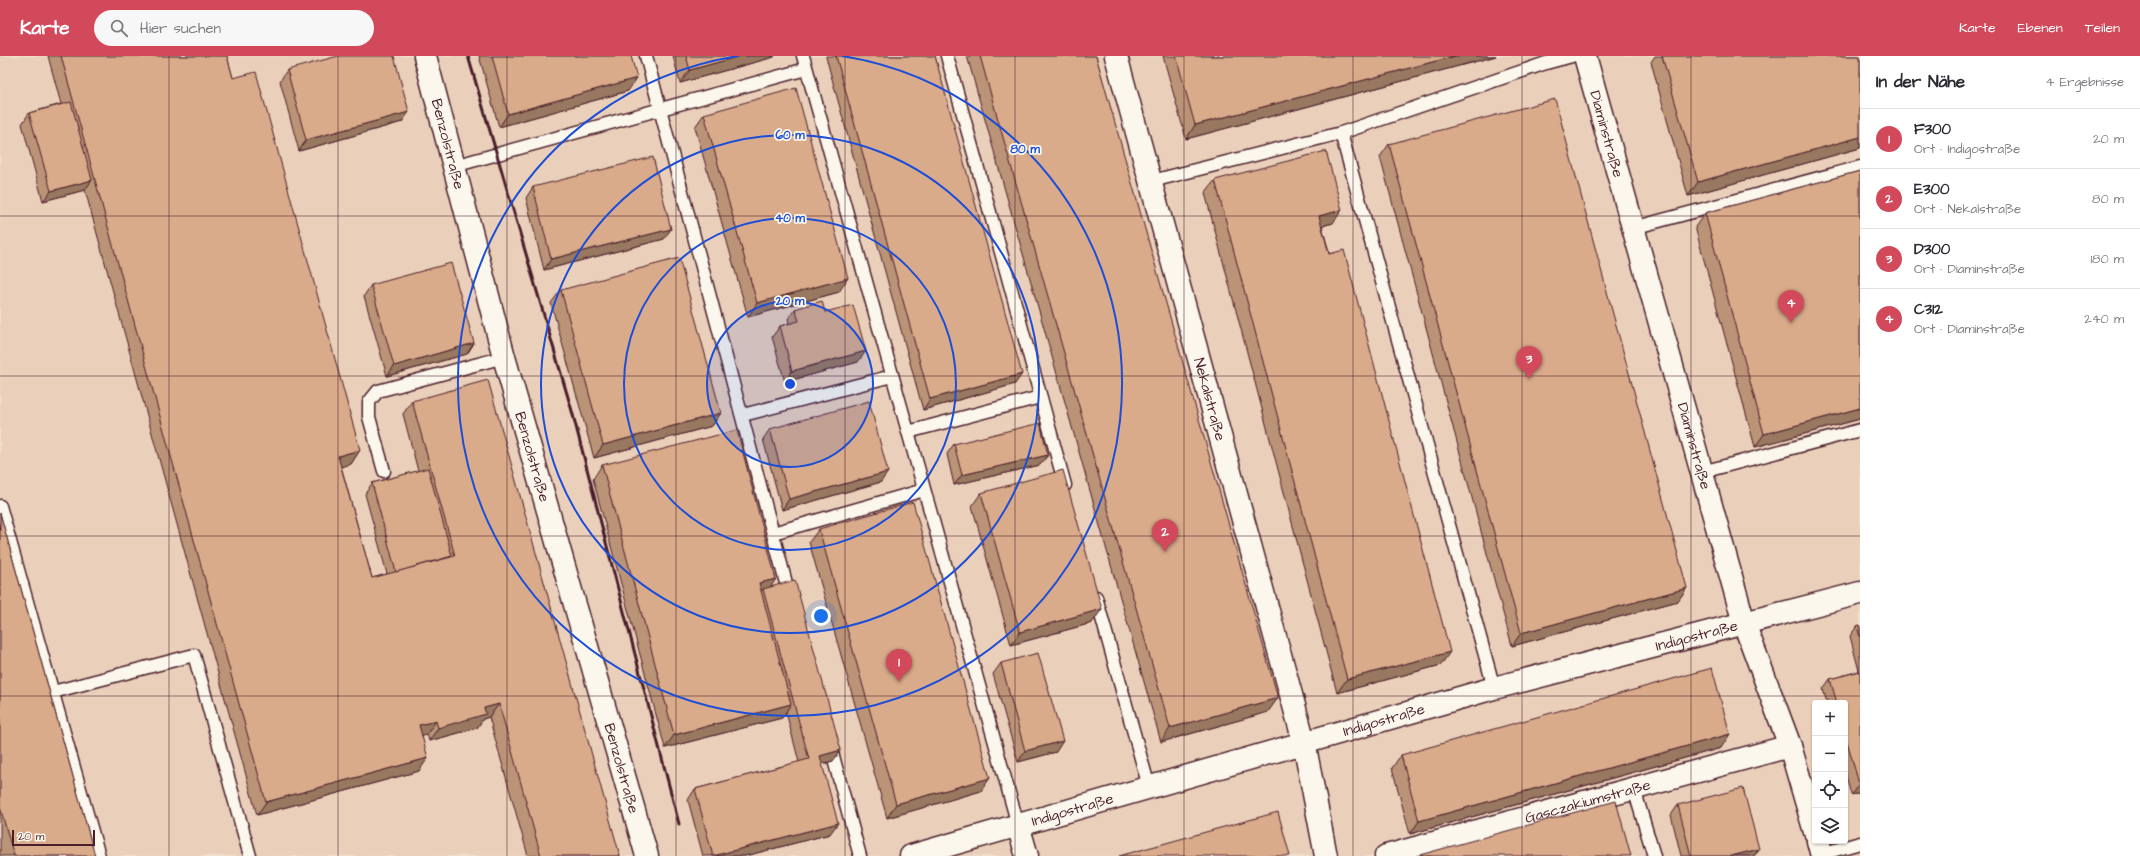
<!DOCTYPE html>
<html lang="de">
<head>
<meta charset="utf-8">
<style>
	body { margin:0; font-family:"Architects Daughter",sans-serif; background:#f7f7f7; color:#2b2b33 }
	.controls { position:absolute; right:12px; bottom:12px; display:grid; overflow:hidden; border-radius:4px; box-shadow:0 1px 3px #0004 }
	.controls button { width:36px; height:36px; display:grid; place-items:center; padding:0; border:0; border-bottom:1px solid #e1e1e2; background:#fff; color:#2b2b33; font:20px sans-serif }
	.scale { position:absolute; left:12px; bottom:10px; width:83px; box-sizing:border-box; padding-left:4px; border:2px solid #4a1f2b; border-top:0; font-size:11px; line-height:14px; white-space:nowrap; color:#4a1f2b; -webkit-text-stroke:3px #fbf7ec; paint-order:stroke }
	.you { position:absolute; left:821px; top:560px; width:14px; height:14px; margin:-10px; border:3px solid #fff; border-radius:50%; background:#1a73e8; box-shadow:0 0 0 6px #1a73e833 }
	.badge { display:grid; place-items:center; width:26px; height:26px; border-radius:50%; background:#d1495b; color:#fff; font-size:13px; font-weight:700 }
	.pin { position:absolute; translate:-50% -33px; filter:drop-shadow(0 1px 2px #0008) }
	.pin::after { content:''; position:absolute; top:21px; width:14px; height:12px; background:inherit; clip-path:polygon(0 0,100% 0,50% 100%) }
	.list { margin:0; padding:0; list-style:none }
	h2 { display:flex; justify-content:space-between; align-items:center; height:52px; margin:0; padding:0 16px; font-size:17px }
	h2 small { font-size:13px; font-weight:400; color:#7c7c81 }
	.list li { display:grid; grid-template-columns:26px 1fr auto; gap:12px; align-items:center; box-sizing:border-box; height:60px; padding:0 16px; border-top:1px solid #e1e1e2 }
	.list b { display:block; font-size:15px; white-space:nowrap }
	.list p { margin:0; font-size:13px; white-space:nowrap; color:#7c7c81 }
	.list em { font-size:13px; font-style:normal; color:#7c7c81 }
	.icon { flex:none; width:22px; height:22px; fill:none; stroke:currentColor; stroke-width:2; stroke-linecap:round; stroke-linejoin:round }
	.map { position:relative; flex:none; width:1860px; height:800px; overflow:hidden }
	header { display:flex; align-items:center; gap:24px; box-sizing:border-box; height:56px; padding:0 20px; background:#d1495b; color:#fff }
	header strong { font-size:19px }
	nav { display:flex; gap:22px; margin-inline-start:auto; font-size:14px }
	.search { width:280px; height:36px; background:#f7f7f7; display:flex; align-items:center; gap:10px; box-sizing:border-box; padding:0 14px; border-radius:22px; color:#7c7c81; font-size:15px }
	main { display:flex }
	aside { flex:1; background:#fff }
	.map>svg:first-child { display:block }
	.built { fill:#ead0ba; fill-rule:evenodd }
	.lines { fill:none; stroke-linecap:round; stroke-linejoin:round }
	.lane-casing { stroke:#4a1f2b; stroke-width:15 }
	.street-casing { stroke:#4a1f2b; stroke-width:25 }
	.lane { stroke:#fbf7ec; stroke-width:12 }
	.street { stroke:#fbf7ec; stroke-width:22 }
	.rail { stroke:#4a1f2b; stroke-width:3 }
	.wall { fill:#bb9377; stroke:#4a1f2b }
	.shaded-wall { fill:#987861; stroke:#4a1f2b }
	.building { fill:#d9ab8a; stroke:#4a1f2b }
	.grid { fill:none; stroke:#4a1f2b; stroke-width:1; stroke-opacity:0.55 }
	.ring { fill:none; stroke:#1d4ed8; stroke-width:2 }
	.labels { text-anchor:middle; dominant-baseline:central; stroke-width:3.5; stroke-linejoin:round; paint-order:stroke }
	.street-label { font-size:15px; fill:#4a1f2b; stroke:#fbf7ec }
	.centre { fill:#1d4ed8; stroke:#fbf7ec; stroke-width:2 }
	.ring-label { font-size:12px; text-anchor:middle; font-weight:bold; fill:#1d4ed8; stroke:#fbf7ec; stroke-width:3.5; stroke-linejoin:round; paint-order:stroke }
</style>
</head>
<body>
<header>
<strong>Karte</strong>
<div class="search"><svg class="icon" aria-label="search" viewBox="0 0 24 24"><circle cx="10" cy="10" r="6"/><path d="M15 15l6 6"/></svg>Hier suchen</div>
<nav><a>Karte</a><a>Ebenen</a><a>Teilen</a></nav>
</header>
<main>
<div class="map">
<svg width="1860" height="800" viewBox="0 0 1860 800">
	<rect width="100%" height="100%" fill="#f1e0cf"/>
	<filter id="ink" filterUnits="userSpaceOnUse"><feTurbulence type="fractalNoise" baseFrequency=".025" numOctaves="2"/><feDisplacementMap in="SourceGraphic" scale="8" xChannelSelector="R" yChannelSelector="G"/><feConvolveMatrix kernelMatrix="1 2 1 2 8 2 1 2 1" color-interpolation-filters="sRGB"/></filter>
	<g filter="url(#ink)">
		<path class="built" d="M0,0H1860V800H0ZM1815,647H1845V785H1815Z"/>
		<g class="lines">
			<defs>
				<g id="lane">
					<path d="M646,0L790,542"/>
					<path d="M803,0L1018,769"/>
					<path d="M947,0L1065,429"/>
					<path d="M454,110L806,13"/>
					<path d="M1152,125L1341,77"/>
					<path d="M1633,172L1860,111"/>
					<path d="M743,359L892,320"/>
					<path d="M908,376L1040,341"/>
					<path d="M384,415L369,361V346L378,335L504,301"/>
					<path d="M1702,416L1860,374"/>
					<path d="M0,450L99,800"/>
					<path d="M773,477L924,434"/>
					<path d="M1096,541L1149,731"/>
					<path d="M1494,632L1341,77L1546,7L1572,0"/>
					<path d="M53,636L194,599L250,800"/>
					<path d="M830,689L860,800"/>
					<path d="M1634,733L1654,800"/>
					<path d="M1821,798L1860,787"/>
				</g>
				<g id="street">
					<path id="s1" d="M425,0L504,301L647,800"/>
					<path id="s2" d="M1116,0L1304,686L1326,800"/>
					<path id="s3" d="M1585,0L1744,567L1790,690L1815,776"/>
					<path d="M1018,769L1027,800"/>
					<path d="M1818,785L1822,800"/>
					<path id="s4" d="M911,800L1494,632L1860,537"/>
					<path id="s5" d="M1386,800L1790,690"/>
				</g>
			</defs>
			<use href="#lane" class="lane-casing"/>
			<use href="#street" class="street-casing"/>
			<use href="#lane" class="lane"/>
			<use href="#street" class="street"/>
			<path class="rail" d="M468,0L572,355L679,768"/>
		</g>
		<g class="wall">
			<path d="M48,0H227L233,22L360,394L351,408L341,410L372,522L387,518L365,438L372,427L418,415L403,358L412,345L620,800H528L489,661L483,663L477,672L429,685L427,678L422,679L419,715L257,759L85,134L43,145L22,68L29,57L61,48Z"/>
			<path d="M479,0H631L628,35L499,71Z"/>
			<path d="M673,0H775L774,1L680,27Z"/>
			<path d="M826,0H935L1015,328L923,354L826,1Z"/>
			<path d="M967,0H1096L1268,656L1161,686Z"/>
			<path d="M1163,0H1496L1186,83Z"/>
			<path d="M1655,0H1860V92L1688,140L1651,6Z"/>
			<path d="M287,14L402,66L299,95L280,25Z"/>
			<path d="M704,58L839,236L748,261L695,71Z"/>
			<path d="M1389,88L1678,545L1512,590L1380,101Z"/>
			<path d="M1860,115V363L1755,391L1695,171L1705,157Z"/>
			<path d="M1215,124L1333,167L1322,170L1441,609L1337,637L1205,137Z"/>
			<path d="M533,131L664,183L544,214L526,142Z"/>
			<path d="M371,229L474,287L467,298L387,320L364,240Z"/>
			<path d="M561,234L721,357L712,370L594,402L551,247Z"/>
			<path d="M795,253L825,256L858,306L785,326L772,281L780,270L789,268L788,263Z"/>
			<path d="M770,373L881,426L782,454L763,383Z"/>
			<path d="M954,388L1048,399L1040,409L954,429L947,398Z"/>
			<path d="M602,409L771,531L833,705L822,708L830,778L745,800H703L688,744L695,733L799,706L786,656L782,662L665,692L593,423Z"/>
			<path d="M981,437L1092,567L1011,589L972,450Z"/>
			<path d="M0,457L95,800H1L0,798Z"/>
			<path d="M819,473L981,735L887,762L809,486Z"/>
			<path d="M1860,569V737L1851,739L1845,716V647H1827L1823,633L1830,623L1859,615L1850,580L1857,570Z"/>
			<path d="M1001,607L1056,696L1018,706L993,618Z"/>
			<path d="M1721,692L1410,778L1392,712L1401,699Z"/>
			<path d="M1678,749L1759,793L1754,800H1681L1671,759Z"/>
		</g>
		<g class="shaded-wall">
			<path d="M740,0H775L774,1L680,27L690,14Z"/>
			<path d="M1455,0H1496L1186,83L1195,69Z"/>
			<path d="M637,22L628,35L499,71L508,58Z"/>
			<path d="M409,56L402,66L299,95L306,84Z"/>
			<path d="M1860,81V92L1688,140L1698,126Z"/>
			<path d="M92,124L85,134L43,145L51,135Z"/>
			<path d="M1342,154L1333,167L1310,173L1319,160Z"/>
			<path d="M671,173L664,183L544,214L551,203Z"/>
			<path d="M848,222L839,236L748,261L757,247Z"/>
			<path d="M474,287L467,298L387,320L394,310Z"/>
			<path d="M866,295L858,306L785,326L792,315Z"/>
			<path d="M1022,318L1015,328L923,354L930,343Z"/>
			<path d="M1860,352V363L1755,391L1764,378Z"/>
			<path d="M721,357L712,370L594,402L603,389Z"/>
			<path d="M360,394L351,408L329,414L338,400Z"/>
			<path d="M1048,399L1040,409L954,429L962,419Z"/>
			<path d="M888,416L881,426L782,454L789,443Z"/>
			<path d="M776,523L767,536L763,533L759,538V527Z"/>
			<path d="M1687,532L1678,545L1512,590L1521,577Z"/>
			<path d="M1102,553L1092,567L1011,589L1020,576Z"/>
			<path d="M1450,596L1441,609L1337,637L1347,623Z"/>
			<path d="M1278,642L1268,656L1161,686L1170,672Z"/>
			<path d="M499,648L489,661L483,663L477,672L429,685L438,672L484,652Z"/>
			<path d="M791,648L782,662L665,692L674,679Z"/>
			<path d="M436,665L427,678L410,683L419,669Z"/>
			<path d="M1730,678L1721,692L1410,778L1419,765Z"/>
			<path d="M1063,685L1056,696L1018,706L1025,695Z"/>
			<path d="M841,694L833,705L812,710L820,700Z"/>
			<path d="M428,702L419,715L257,759L266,746Z"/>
			<path d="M990,722L981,735L887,762L896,748Z"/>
			<path d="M1859,728H1860V737L1851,739Z"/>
			<path d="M838,767L830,778L745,800H713Z"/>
			<path d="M1759,793L1754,800H1731Z"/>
		</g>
		<g class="building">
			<path d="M61,0H227L233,22L256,16L360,394L338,400L372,522L455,500L412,345L488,324L620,800H541L499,648L484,652L486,658L438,672L436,665L419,669L428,702L266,746Z"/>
			<path d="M338,0H394L409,56L306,84L287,14Z"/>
			<path d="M492,0H631L637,22L508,58Z"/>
			<path d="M686,0H740L690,14Z"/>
			<path d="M836,0H935L1022,318L930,343Z"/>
			<path d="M980,0H1096L1278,642L1170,672Z"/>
			<path d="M1176,0H1455L1195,69Z"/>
			<path d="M1662,0H1860V81L1698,126Z"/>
			<path d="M796,32L848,222L757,247L704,58Z"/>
			<path d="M1555,43L1687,532L1521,577L1389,88Z"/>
			<path d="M71,46L92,124L51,135L29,57Z"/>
			<path d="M1326,95L1342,154L1319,160L1329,198L1344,194L1450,596L1347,623L1215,124Z"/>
			<path d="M653,101L671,173L551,203L533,131Z"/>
			<path d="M1860,115V352L1764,378L1705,157Z"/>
			<path d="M679,202L721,357L603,389L561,234Z"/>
			<path d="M451,207L474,287L394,310L371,229Z"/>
			<path d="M822,245L825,256L853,249L866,295L792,315L780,270L799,265L795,253Z"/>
			<path d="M869,345L888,416L789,443L770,373Z"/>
			<path d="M1040,367L1048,399L962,419L954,388Z"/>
			<path d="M737,374L776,523L759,527L791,648L674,679L602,409Z"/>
			<path d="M428,412L452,500L396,516L372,427Z"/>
			<path d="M1063,414L1102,553L1020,576L981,437Z"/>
			<path d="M913,446L990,722L896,748L819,473Z"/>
			<path d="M0,457L95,800H14L0,751Z"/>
			<path d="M795,524L841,694L820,700L838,767L713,800L695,733L809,703L763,533Z"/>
			<path d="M1860,569V581L1857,570Z"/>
			<path d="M1038,597L1063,685L1025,695L1001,607Z"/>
			<path d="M1712,612L1730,678L1419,765L1401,699Z"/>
			<path d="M1860,615V728H1859L1845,678V647H1837L1830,623Z"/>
			<path d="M1743,732L1759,793L1731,800H1691L1678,749Z"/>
			<path d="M1616,745L1631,800H1416Z"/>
			<path d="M1278,756L1290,800H1119Z"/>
		</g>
	</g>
	<path class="grid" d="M169,0V800M338,0V800M507,0V800M676,0V800M845,0V800M1015,0V800M1184,0V800M1353,0V800M1522,0V800M1691,0V800M0,160H1860M0,320H1860M0,480H1860M0,640H1860"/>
	<circle cx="790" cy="328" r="83" fill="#1d4ed8" fill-opacity=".12"/>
	<g class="ring">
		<circle cx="790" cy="328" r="83"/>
		<circle cx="790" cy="328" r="166"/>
		<circle cx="790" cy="328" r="249"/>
		<path d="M842 0A332 332 0 1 1 738 0"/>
	</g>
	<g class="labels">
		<g class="street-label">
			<text stroke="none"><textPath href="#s3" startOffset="81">Diaminstraße</textPath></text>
			<text stroke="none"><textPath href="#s1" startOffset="91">Benzolstraße</textPath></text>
			<text stroke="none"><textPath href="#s2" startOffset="356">Nekalstraße</textPath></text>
			<text stroke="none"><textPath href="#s3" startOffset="405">Diaminstraße</textPath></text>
			<text stroke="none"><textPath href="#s1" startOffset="415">Benzolstraße</textPath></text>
			<text stroke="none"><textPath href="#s4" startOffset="816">Indigostraße</textPath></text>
			<text stroke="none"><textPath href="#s4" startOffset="492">Indigostraße</textPath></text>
			<text stroke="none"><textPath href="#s1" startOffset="739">Benzolstraße</textPath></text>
			<text stroke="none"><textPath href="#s5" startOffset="209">Gasczakiumstraße</textPath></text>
			<text stroke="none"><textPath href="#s4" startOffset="168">Indigostraße</textPath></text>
		</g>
	</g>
	<circle cx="790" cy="328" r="6" class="centre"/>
	<g class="ring-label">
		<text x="790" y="83">60 m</text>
		<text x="1025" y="97">80 m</text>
		<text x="790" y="166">40 m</text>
		<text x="790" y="249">20 m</text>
	</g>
</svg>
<div class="controls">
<button>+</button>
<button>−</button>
<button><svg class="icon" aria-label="locate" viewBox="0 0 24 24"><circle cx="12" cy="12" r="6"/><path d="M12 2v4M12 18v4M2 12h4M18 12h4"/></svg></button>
<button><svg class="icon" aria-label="layers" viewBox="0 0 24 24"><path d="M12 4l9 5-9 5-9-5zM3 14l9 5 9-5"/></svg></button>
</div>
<div class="scale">20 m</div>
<div class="you"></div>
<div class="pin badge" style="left:899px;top:626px">1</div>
<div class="pin badge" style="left:1165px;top:496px">2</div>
<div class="pin badge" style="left:1529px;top:323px">3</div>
<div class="pin badge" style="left:1791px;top:267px">4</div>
</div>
<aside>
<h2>In der Nähe<small>4 Ergebnisse</small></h2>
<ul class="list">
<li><span class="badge">1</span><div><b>F300</b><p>Ort · Indigostraße</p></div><em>20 m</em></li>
<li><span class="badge">2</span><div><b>E300</b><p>Ort · Nekalstraße</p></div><em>80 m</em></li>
<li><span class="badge">3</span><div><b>D300</b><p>Ort · Diaminstraße</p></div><em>180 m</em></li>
<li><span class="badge">4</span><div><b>C312</b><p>Ort · Diaminstraße</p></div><em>240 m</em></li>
</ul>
</aside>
</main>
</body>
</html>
